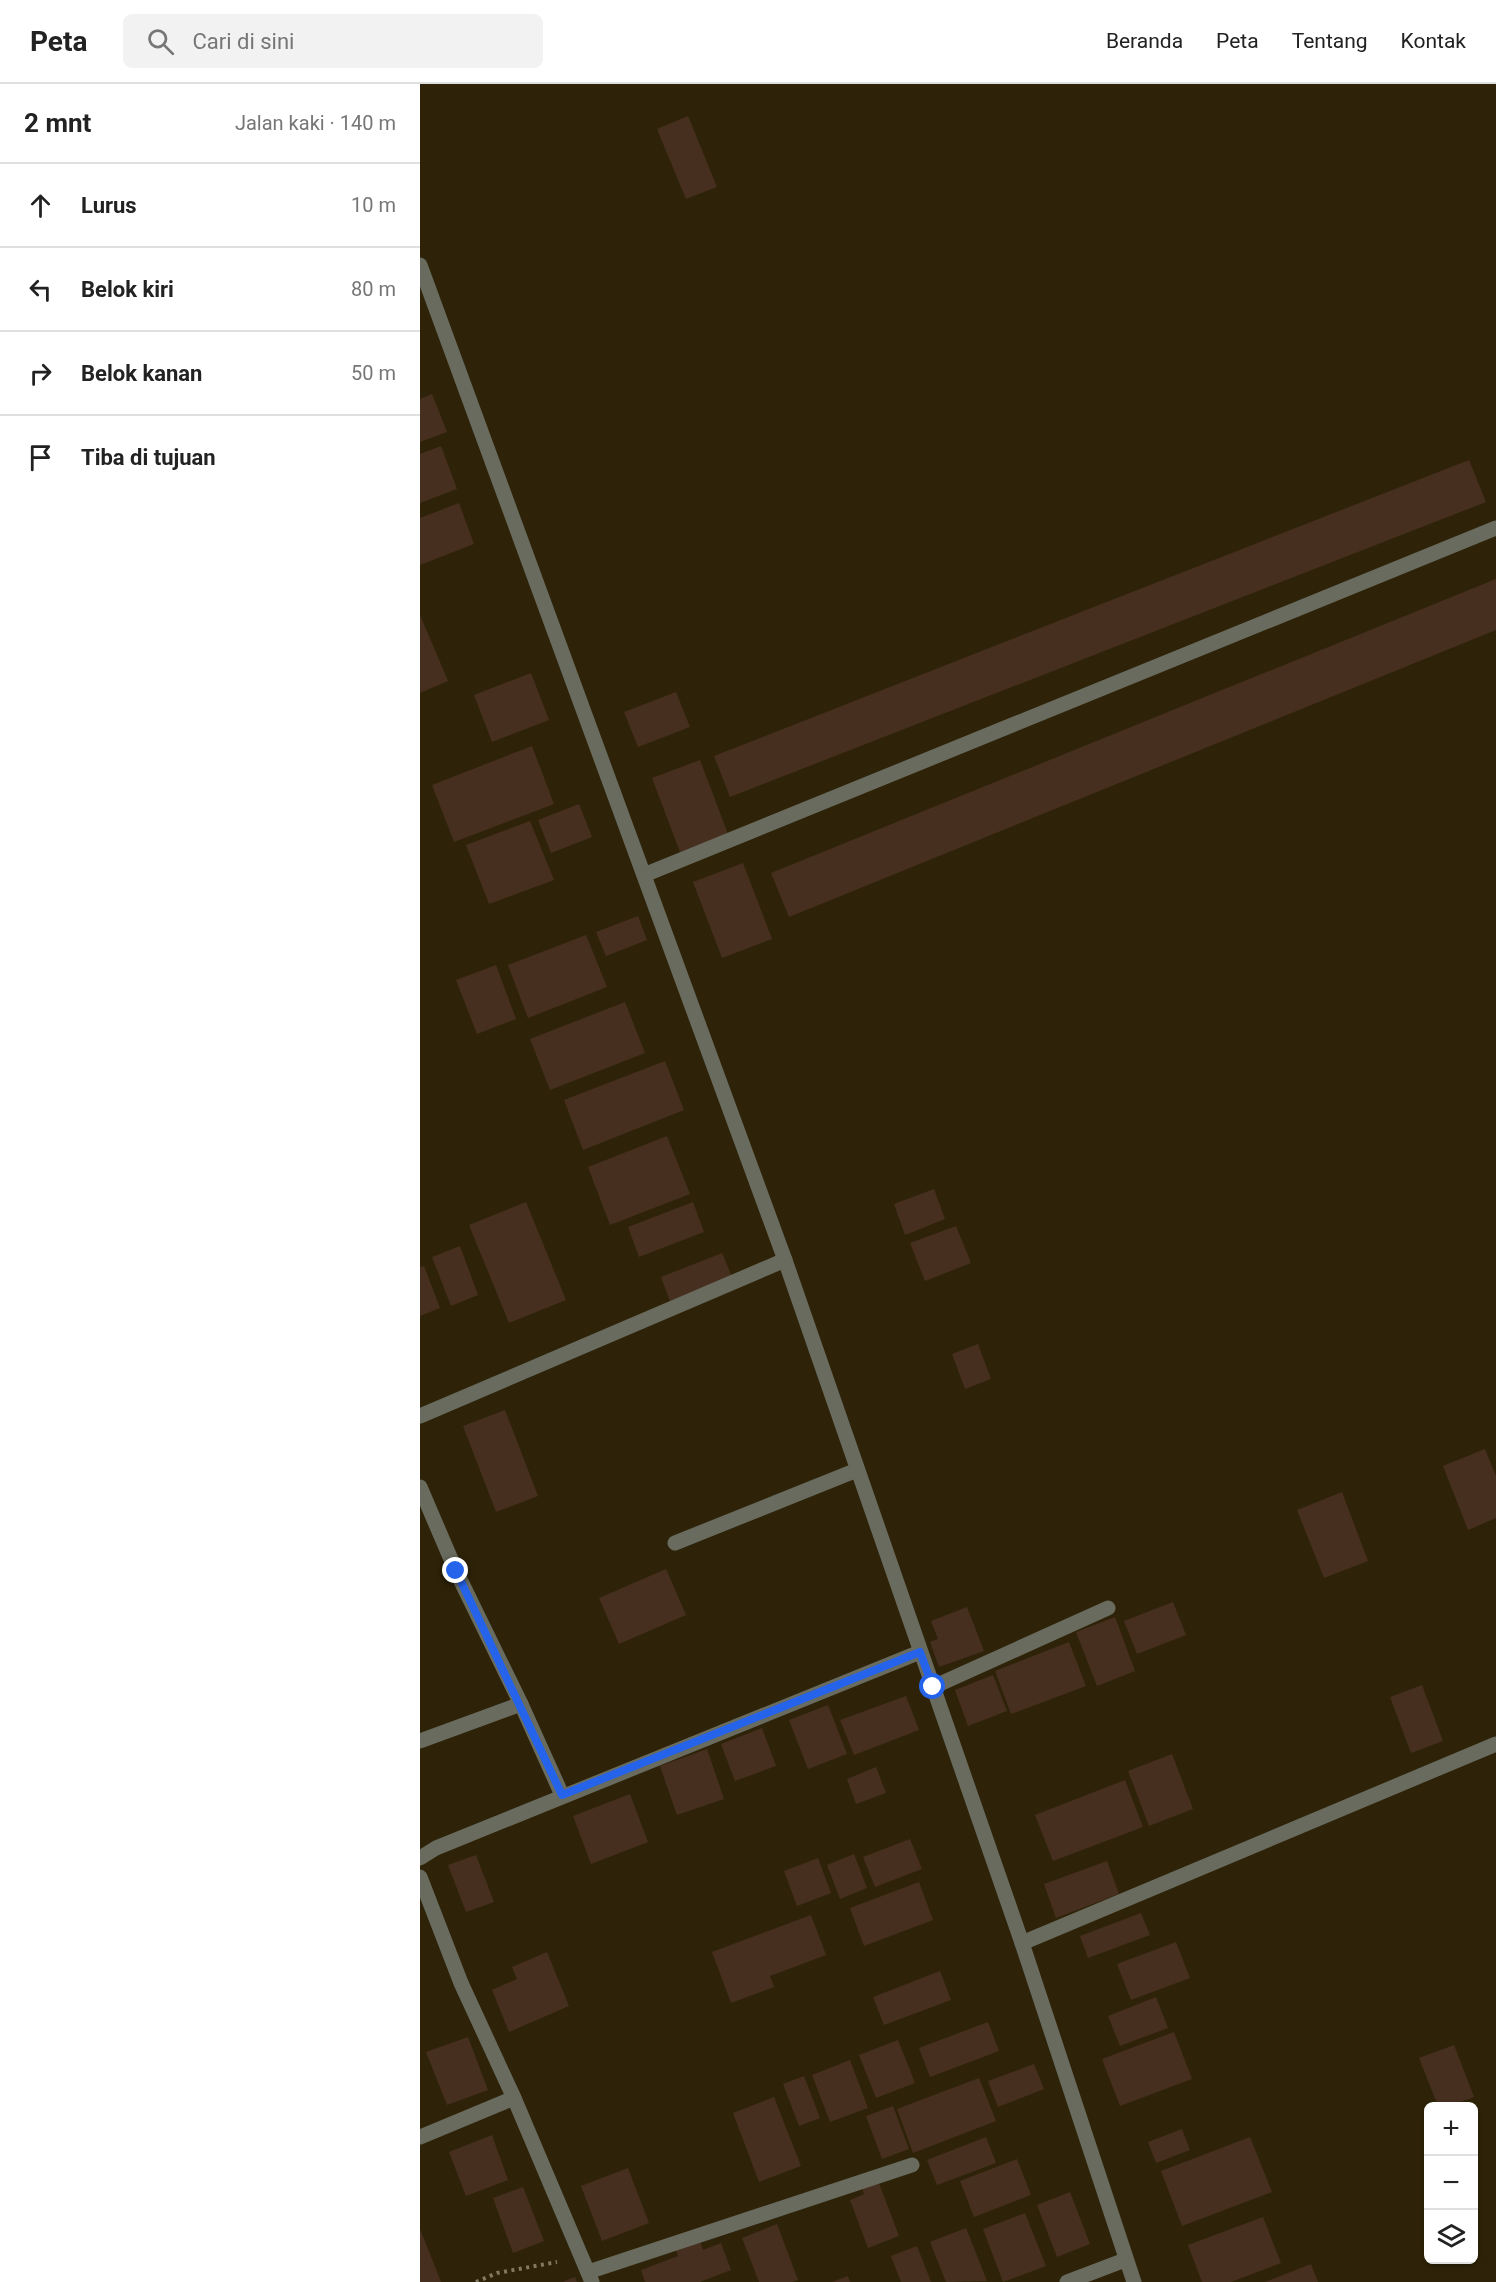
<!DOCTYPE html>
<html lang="id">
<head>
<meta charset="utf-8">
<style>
	body { margin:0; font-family:Roboto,sans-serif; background:#f2f2f2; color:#222 }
	.controls { position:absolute; right:18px; bottom:18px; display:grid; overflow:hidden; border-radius:9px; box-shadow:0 2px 4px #0004 }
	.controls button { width:54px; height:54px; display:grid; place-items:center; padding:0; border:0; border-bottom:2px solid #e0e0e0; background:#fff; color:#222; font:30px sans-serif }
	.stop { position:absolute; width:18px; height:18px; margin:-14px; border:4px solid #2563eb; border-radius:50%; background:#fff }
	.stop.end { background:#2563eb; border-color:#fff; box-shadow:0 2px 6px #0008 }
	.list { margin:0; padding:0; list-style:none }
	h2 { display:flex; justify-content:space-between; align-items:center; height:78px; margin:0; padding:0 24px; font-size:26px }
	h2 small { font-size:20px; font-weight:400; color:#767676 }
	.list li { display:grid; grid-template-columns:39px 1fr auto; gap:18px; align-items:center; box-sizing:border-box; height:84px; padding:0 24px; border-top:2px solid #e0e0e0 }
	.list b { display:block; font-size:22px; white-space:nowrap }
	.list em { font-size:20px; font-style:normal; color:#767676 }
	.icon { flex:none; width:33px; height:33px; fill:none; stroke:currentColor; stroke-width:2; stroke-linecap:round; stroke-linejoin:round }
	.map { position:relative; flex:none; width:1076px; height:2198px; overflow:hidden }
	header { display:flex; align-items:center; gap:36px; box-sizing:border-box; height:84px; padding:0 30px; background:#fff; border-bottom:2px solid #e0e0e0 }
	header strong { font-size:28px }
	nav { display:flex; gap:33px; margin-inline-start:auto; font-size:21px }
	.search { width:420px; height:54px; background:#f2f2f2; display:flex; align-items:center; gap:15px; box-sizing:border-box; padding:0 21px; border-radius:9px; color:#767676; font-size:22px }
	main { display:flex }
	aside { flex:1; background:#fff }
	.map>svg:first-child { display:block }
	.building { fill:#472f1f }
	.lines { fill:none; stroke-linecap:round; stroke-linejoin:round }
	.path { stroke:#827963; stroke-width:4; stroke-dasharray:3 4.5; stroke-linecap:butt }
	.minor { stroke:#686b5e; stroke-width:15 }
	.route { stroke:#2563eb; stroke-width:8 }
</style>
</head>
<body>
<header>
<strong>Peta</strong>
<div class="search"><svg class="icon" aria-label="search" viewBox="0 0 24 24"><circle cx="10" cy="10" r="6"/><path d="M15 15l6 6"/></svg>Cari di sini</div>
<nav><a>Beranda</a><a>Peta</a><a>Tentang</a><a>Kontak</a></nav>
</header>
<main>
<aside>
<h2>2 mnt<small>Jalan kaki · 140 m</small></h2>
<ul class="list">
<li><svg class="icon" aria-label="ahead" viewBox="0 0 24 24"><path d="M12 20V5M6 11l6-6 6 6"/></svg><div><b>Lurus</b></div><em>10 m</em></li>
<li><svg class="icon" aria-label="left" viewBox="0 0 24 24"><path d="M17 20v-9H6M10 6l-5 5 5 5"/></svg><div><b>Belok kiri</b></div><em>80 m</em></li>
<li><svg class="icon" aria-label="right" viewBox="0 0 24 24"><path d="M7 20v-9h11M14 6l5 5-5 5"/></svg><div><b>Belok kanan</b></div><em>50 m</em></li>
<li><svg class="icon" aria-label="arrive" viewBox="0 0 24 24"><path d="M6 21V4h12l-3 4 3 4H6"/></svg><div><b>Tiba di tujuan</b></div></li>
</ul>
</aside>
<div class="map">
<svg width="1076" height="2198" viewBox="0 0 1076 2198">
	<rect width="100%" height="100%" fill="#2e2308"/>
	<g class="building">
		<path d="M268,32L297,103L266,115L237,45Z"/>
		<path d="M12,310L27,348L0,358V315Z"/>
		<path d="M21,362L37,405L0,419V370Z"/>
		<path d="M1049,376L1066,418L310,713L294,672Z"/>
		<path d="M39,419L54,460L0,481V434Z"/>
		<path d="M1076,495V546L369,833L351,789Z"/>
		<path d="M0,531L28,597L0,609Z"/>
		<path d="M111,589L129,636L72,658L54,611Z"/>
		<path d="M256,608L270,643L218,663L204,628Z"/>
		<path d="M112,662L134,720L34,758L12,701Z"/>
		<path d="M280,676L308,750L260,768L232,694Z"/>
		<path d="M159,720L172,753L131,769L118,736Z"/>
		<path d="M110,737L134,796L69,820L46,761Z"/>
		<path d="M323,779L352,855L302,874L273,798Z"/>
		<path d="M218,832L227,856L186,872L176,848Z"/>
		<path d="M166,851L187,903L108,934L88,881Z"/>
		<path d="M76,881L96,935L57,950L36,896Z"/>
		<path d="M205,918L225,969L130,1006L110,955Z"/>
		<path d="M245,977L264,1026L163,1066L144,1016Z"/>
		<path d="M247,1052L270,1110L190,1141L168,1083Z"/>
		<path d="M514,1105L525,1135L485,1151L474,1120Z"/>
		<path d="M106,1118L146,1216L89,1239L49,1141Z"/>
		<path d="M273,1118L284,1148L219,1173L208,1143Z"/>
		<path d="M536,1142L551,1179L505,1197L490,1159Z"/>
		<path d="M40,1162L58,1211L31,1222L12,1173Z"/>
		<path d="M302,1169L312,1193L250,1217L241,1193Z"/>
		<path d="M4,1182L20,1224L0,1232V1183Z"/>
		<path d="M558,1260L571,1295L545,1305L532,1270Z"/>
		<path d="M85,1326L118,1412L76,1428L43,1342Z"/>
		<path d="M1065,1365L1076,1392V1434L1048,1446L1023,1382Z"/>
		<path d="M922,1408L948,1477L904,1494L877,1426Z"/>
		<path d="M246,1485L266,1531L199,1560L179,1514Z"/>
		<path d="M753,1518L766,1551L717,1570L704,1537Z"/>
		<path d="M547,1523L564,1567L519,1583L510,1558L518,1555L511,1537Z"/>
		<path d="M695,1533L715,1587L677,1602L656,1548Z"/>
		<path d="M649,1558L666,1602L591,1630L575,1587Z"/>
		<path d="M573,1591L587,1627L548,1642L535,1606Z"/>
		<path d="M1002,1601L1023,1657L991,1669L970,1613Z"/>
		<path d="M486,1612L499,1646L434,1671L420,1636Z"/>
		<path d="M408,1621L427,1670L388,1685L369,1636Z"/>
		<path d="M342,1644L356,1682L315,1697L301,1660Z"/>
		<path d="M287,1665L304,1715L257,1731L240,1682Z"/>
		<path d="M752,1670L773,1725L729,1742L708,1687Z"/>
		<path d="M456,1683L466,1709L436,1720L427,1695Z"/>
		<path d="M705,1696L723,1743L633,1777L615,1731Z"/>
		<path d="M210,1710L228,1758L171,1780L153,1732Z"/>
		<path d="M490,1755L502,1785L455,1803L443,1773Z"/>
		<path d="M434,1770L447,1804L420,1815L407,1781Z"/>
		<path d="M56,1771L74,1818L46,1828L28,1781Z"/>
		<path d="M398,1774L411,1809L377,1822L364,1787Z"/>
		<path d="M687,1777L699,1810L636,1834L624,1800Z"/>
		<path d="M499,1798L513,1836L444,1862L430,1824Z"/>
		<path d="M721,1829L730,1851L668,1874L660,1852Z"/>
		<path d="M391,1831L406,1871L350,1892L354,1903L311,1919L292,1868Z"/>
		<path d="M756,1858L770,1894L711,1916L697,1880Z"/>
		<path d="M127,1868L149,1922L89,1948L72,1906L97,1895L92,1883Z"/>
		<path d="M520,1887L531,1916L464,1941L453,1913Z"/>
		<path d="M736,1913L748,1944L700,1962L688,1932Z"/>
		<path d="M568,1938L579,1967L510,1993L499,1964Z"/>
		<path d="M754,1948L772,1995L700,2022L682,1975Z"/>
		<path d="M48,1953L68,2006L27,2021L6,1968Z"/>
		<path d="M478,1956L495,1999L456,2014L439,1971Z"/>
		<path d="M1034,1961L1054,2013L1029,2022H1018L999,1974Z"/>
		<path d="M430,1976L448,2024L410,2038L392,1991Z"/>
		<path d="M614,1980L624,2005L578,2023L568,1997Z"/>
		<path d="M384,1992L400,2034L379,2042L363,2000Z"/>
		<path d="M559,1994L576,2037L493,2069L477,2025Z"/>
		<path d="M354,2013L381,2082L339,2098L313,2029Z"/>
		<path d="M473,2022L489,2065L462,2075L446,2032Z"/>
		<path d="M762,2045L770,2066L736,2079L728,2058Z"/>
		<path d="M72,2051L88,2096L46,2112L29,2068Z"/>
		<path d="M566,2053L576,2079L517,2101L507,2076Z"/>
		<path d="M830,2053L852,2108L762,2142L741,2087Z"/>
		<path d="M597,2075L611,2111L554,2133L540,2097Z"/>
		<path d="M208,2084L229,2139L182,2157L161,2102Z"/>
		<path d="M457,2094L479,2152L448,2164L430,2116L444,2110L441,2101Z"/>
		<path d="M103,2103L124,2157L93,2169L73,2114Z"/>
		<path d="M650,2108L670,2160L637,2173L617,2121Z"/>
		<path d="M605,2129L626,2182L583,2198L563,2145Z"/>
		<path d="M843,2133L861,2179L811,2198H782L768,2161Z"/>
		<path d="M357,2140L378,2196L372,2198H339L322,2154Z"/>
		<path d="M546,2144L567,2197L526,2198L510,2158Z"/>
		<path d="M0,2145L21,2198H0Z"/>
		<path d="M279,2154L283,2166L301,2159L311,2186L280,2198H225L221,2186L258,2172L255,2163Z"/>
		<path d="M497,2162L511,2198H481L471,2172Z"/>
		<path d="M891,2180L898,2198H845Z"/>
		<path d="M428,2192L430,2198H412Z"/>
		<path d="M155,2193L157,2198H142Z"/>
	</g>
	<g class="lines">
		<path class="path" d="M56,2198L77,2189L137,2178"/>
		<g class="minor">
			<path d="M0,181L365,1176L602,1859L714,2198"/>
			<path d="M224,791L1076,444"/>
			<path d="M0,1332L365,1176"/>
			<path d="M0,1403L36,1487L101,1620"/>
			<path d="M255,1459L437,1386"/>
			<path d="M513,1603L688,1524"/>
			<path d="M0,1657L101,1620L142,1711"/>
			<path d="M0,1774L16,1764L500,1568"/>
			<path d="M0,1793L41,1899L94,2014L172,2198"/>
			<path d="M602,1859L1076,1660"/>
			<path d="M0,2053L94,2014"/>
			<path d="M168,2188L492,2081"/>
			<path d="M647,2198L705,2176"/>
		</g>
	</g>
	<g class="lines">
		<path class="route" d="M36,1487L142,1711L500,1568L513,1603"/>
	</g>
</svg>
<div class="controls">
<button>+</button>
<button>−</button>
<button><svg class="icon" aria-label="layers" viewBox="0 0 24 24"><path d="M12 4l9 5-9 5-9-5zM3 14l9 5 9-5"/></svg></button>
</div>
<div class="stop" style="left:513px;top:1603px"></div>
<div class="stop end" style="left:36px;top:1487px"></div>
</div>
</main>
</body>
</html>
